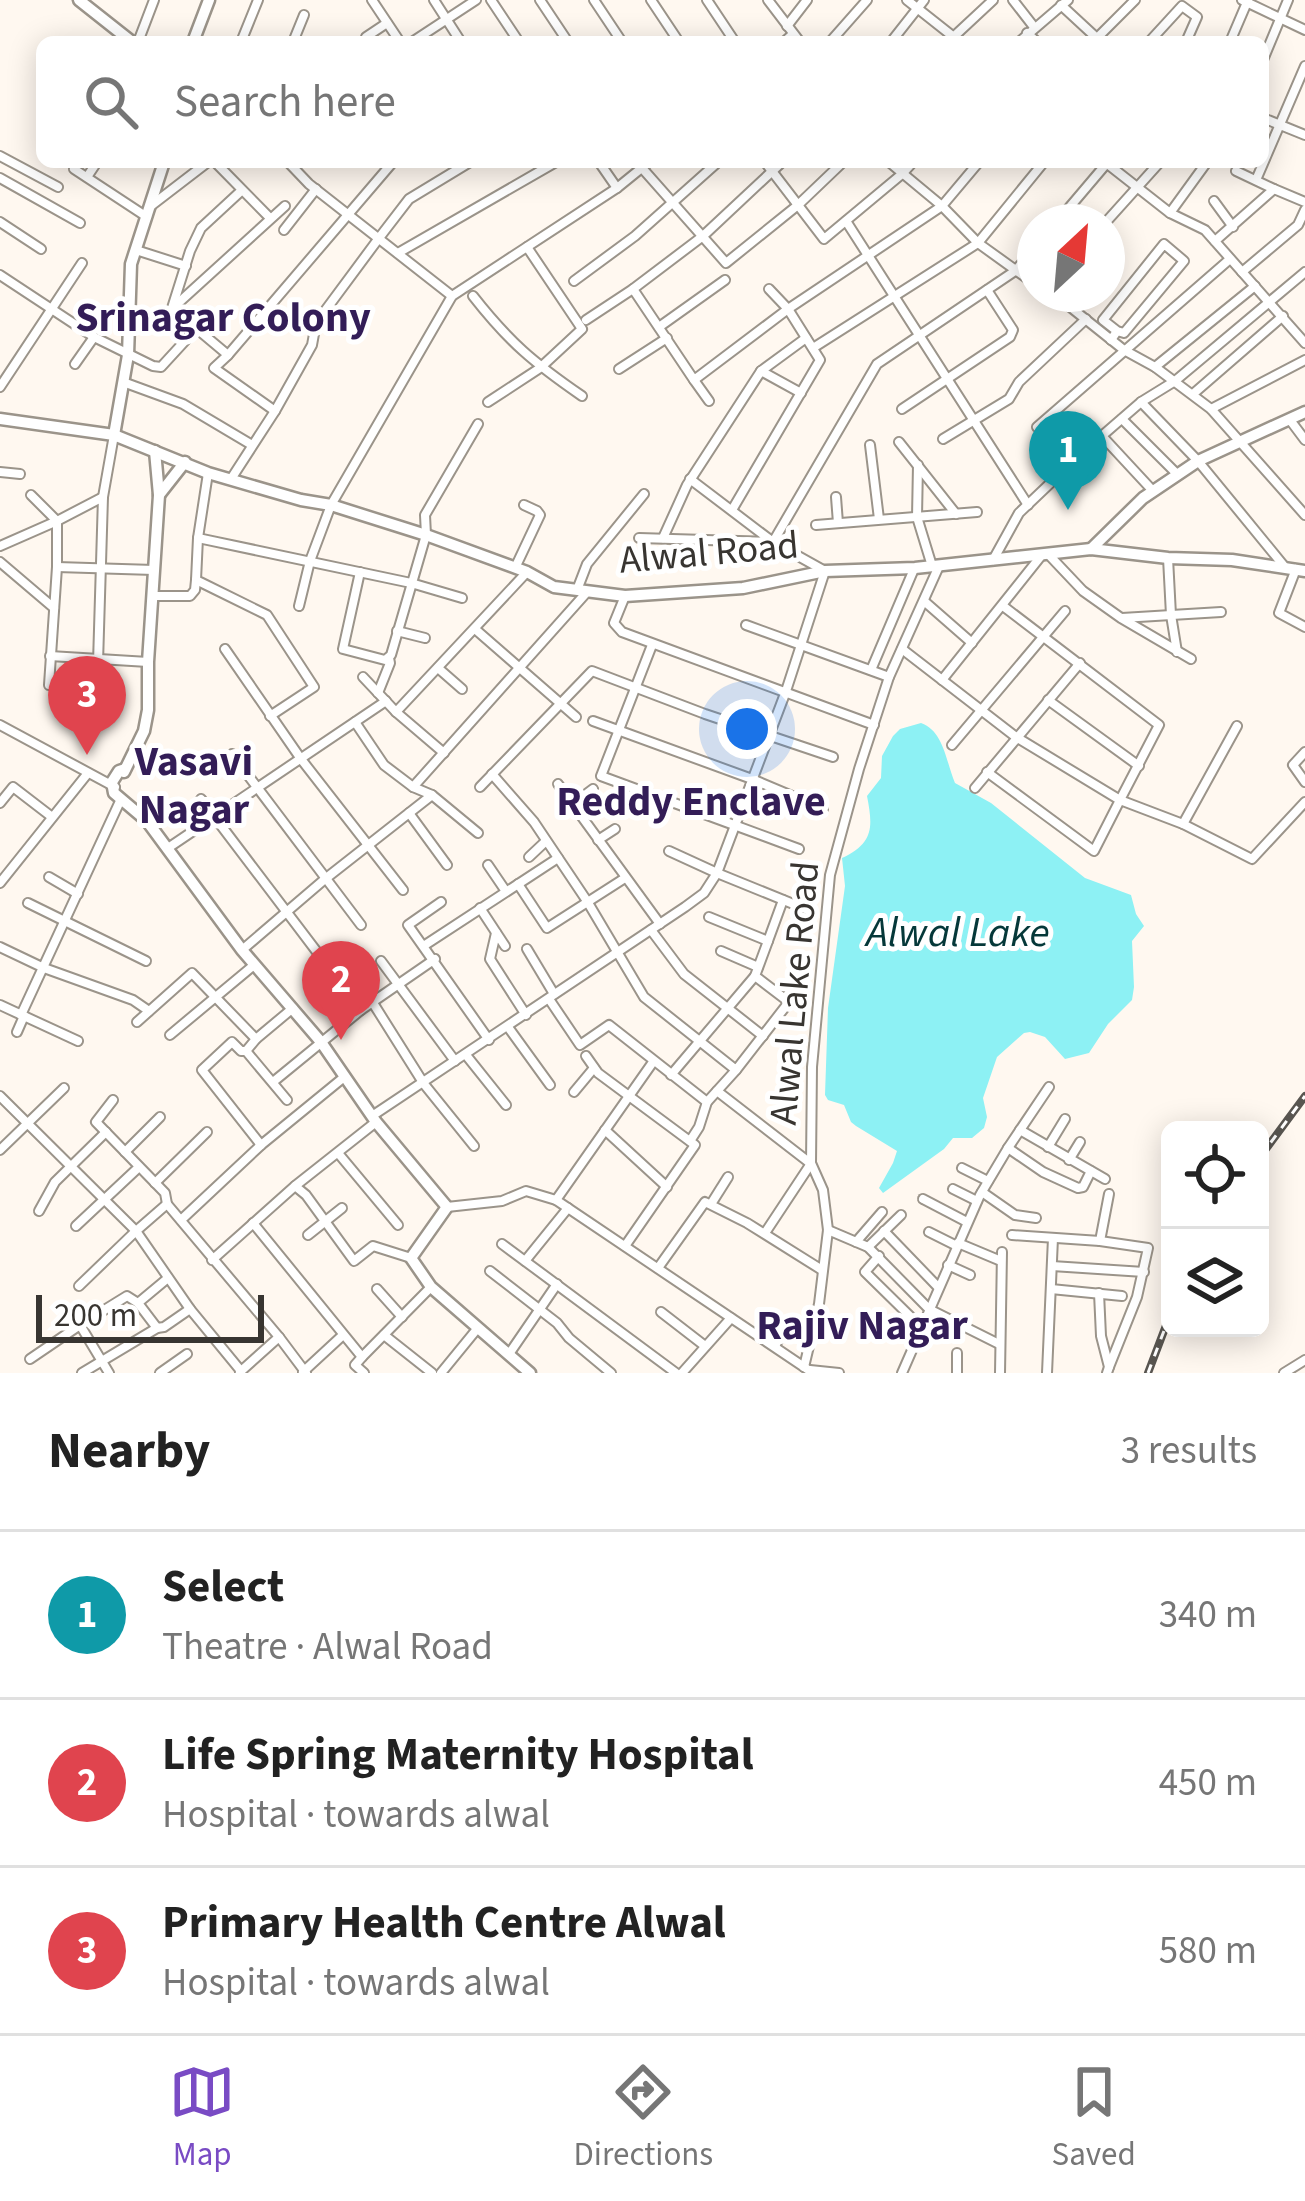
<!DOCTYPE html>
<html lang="en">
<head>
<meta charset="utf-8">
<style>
	body { margin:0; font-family:"Source Sans 3",sans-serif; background:#f6f6f6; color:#222 }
	.controls { position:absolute; right:36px; bottom:36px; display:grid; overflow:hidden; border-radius:18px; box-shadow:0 6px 30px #0003 }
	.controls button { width:108px; height:108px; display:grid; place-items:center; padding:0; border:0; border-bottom:3px solid #e0e0e0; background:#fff; color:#222; font:60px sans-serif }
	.compass { position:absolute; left:1017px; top:204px; width:108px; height:108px; border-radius:50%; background:#fff; box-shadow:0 6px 30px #0003; rotate:26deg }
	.scale { position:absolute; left:36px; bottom:30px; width:228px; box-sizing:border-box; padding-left:12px; border:6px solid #383531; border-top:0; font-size:33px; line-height:42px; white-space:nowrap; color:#383531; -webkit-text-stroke:9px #fff; paint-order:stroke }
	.you { position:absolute; left:747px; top:729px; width:42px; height:42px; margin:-30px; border:9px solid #fff; border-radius:50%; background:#1a73e8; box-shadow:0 0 0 18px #1a73e833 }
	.badge { display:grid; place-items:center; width:78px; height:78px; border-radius:50%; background:#794bc4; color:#fff; font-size:39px; font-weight:700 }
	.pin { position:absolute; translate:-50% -99px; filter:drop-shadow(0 3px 6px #0008) }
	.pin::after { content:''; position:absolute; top:63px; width:42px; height:36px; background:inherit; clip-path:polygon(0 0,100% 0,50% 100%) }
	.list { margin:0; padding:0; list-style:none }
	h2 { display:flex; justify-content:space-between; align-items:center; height:156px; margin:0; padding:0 48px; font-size:51px }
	h2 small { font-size:39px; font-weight:400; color:#767676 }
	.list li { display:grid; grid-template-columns:78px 1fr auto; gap:36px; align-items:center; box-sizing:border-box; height:168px; padding:0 48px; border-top:3px solid #e0e0e0 }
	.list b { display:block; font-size:45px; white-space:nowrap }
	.list p { margin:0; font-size:39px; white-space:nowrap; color:#767676 }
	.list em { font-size:39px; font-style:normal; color:#767676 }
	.icon { flex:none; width:66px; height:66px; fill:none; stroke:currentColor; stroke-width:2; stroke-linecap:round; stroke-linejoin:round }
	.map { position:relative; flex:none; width:1305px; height:1373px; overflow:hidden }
	.search { position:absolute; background:#fff; box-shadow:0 6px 30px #0003; left:36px; right:36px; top:36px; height:132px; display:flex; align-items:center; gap:30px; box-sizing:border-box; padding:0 42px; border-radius:18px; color:#767676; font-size:45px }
	.sheet { height:660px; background:#fff }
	nav { display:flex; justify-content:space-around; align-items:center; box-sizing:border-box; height:168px; border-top:3px solid #e0e0e0; background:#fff; font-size:33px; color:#767676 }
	nav a { display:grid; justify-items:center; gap:6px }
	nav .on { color:#794bc4 }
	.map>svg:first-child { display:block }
	.water { fill:#8df1f4 }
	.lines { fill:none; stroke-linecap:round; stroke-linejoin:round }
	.street-casing { stroke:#9b948a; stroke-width:12 }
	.secondary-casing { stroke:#9b948a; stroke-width:15 }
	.street { stroke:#fff; stroke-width:8 }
	.secondary { stroke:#fff; stroke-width:10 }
	.rail-casing { stroke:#585550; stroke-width:8 }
	.rail { stroke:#fff; stroke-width:3; stroke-dasharray:9; stroke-linecap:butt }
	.labels { text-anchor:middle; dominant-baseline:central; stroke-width:10; stroke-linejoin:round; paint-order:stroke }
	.street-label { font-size:39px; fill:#383531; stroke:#fff }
	.neighbourhood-label { font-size:42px; font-weight:bold; fill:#331d57; stroke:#fff }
	.water-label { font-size:42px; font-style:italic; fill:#053839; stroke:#fff }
</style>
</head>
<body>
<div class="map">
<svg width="1305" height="1373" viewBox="0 0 1305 1373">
	<rect width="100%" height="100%" fill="#fff8f0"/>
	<path class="water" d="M921,723C944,731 946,762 955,783L991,803L1085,878L1131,895L1136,914L1144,926L1132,941L1134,987L1132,1000L1108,1024L1089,1053L1065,1059L1045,1037L1030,1032L1024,1033L997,1057L983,1098L987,1117L984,1128L972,1138H953L944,1149L883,1193L879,1188L893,1163L897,1151L856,1126L851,1122L844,1105L828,1100L825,1095L828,1008L845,886L842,858C874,843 873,827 867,796L881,778L882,756L893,736L900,729Z"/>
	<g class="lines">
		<defs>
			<g id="street">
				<path d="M372,0L400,42"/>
				<path d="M434,0L461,42"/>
				<path d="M491,0L519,42"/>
				<path d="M540,0L568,42"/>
				<path d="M594,0L622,42"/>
				<path d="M651,0L679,42"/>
				<path d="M707,0L735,42"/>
				<path d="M768,0L800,42"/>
				<path d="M907,0L960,42"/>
				<path d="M1013,0L1034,27"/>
				<path d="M1242,0L1305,30"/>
				<path d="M1061,5L1101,42"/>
				<path d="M787,26L807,0"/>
				<path d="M1027,33L1037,42"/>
				<path d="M1097,38L1135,0"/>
				<path d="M138,42L154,0"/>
				<path d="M241,42L258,0"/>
				<path d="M293,42L304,15"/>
				<path d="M369,42L366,37L387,23"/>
				<path d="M412,42L476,0"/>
				<path d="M784,42L793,34"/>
				<path d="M830,42L867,0"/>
				<path d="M891,42L924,0"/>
				<path d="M948,42L993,0"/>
				<path d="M1019,42L1068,0"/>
				<path d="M1149,42L1182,6L1197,17L1186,42"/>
				<path d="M1230,42L1248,0"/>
				<path d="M1263,60L1288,0"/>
				<path d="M1263,118L1305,135"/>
				<path d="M0,156L58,187"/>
				<path d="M215,162L270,218"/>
				<path d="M288,162L309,184L452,296"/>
				<path d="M599,162L617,188"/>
				<path d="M765,162L824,239L902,174L913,162"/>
				<path d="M889,162L942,206L978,243L1035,284"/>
				<path d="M1105,162L1170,213L1205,230L1305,343"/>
				<path d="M642,168L726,263L798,205L843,162"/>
				<path d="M74,169L147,217"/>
				<path d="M1236,171L1274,189"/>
				<path d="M87,177L97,162"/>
				<path d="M0,178L80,223"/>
				<path d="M1256,180L1305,66"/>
				<path d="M241,191L201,228L190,251L172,308L228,355L214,368L275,411"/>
				<path d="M1214,201L1233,227"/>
				<path d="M152,205L208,162"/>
				<path d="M1170,213L1207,162"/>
				<path d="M846,221L1028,505"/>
				<path d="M0,222L41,249"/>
				<path d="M1057,222L1107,163"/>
				<path d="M1106,222L1160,162"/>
				<path d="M284,230L316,189"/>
				<path d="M1215,241L1274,189L1305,202"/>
				<path d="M136,250L186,266"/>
				<path d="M398,253L556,162"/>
				<path d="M1242,272L1298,225L1305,210"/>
				<path d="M0,275L94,337L153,366L161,367L195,330"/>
				<path d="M574,281L635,236L718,162"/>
				<path d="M633,289L703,236L782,162"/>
				<path d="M1050,294L1069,306L1124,350L1155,367L1211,409L1305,515"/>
				<path d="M473,296C509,342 534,363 582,396"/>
				<path d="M175,306L285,206"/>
				<path d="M586,320L633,289L694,380L788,309L942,206L979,162"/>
				<path d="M659,327L725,280"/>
				<path d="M1111,340L1117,331L1103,320L1164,244L1184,261L1124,333L1117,331"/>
				<path d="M813,348L978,243L1044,162"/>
				<path d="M228,355L393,162"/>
				<path d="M75,364L94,337"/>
				<path d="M1155,367L1255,286"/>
				<path d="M619,369L667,338"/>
				<path d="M761,371L801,393"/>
				<path d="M694,380L709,401"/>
				<path d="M123,382L183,404L252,445"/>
				<path d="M0,387L82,263"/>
				<path d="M1193,394L1283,316"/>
				<path d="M488,402L540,368L582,329L527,247"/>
				<path d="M1141,402L1198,461L1284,566"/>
				<path d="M902,409L1010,337L1013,330L987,290"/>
				<path d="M1211,409L1305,360"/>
				<path d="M1122,419L1178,475"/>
				<path d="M1290,420L1305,440"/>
				<path d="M1037,427L1230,259"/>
				<path d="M1102,436L1153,491"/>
				<path d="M943,439L1009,399L1019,382L1086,319"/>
				<path d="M899,442L956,514"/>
				<path d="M870,445L879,519"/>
				<path d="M918,465L917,517L932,566"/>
				<path d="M0,472L20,474"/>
				<path d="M208,473L198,538L196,580L267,615L314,687L270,716"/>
				<path d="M231,479L275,411L312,345L316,323L379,238L409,199L470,162"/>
				<path d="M31,495L57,521V567L49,685"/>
				<path d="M103,497L114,435"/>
				<path d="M836,497L838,523"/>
				<path d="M732,510L820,360L788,309L769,289"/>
				<path d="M816,525L977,512"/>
				<path d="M198,538L411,583L462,598"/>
				<path d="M639,538L771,542"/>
				<path d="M663,538L687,485L761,371L806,338"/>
				<path d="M773,542L877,364L1015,271L1035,248"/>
				<path d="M0,546L57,521L103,497L97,696"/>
				<path d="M1048,554L1083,591L1121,618L1191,659"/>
				<path d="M1168,558L1171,615L1177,652"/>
				<path d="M993,560L1019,513L1081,454L1141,402L1175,381L1305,272"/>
				<path d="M0,562L54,608"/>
				<path d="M57,567L154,570"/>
				<path d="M515,568L540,515L537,511L524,505"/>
				<path d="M1296,569L1279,613L1305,627"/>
				<path d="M360,572L343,649L385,660L391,655L426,535L425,515L478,424"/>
				<path d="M577,590L587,564L644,494"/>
				<path d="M152,596H190L195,590L196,580"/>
				<path d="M625,596L614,623L622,632L874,725"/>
				<path d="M924,601L972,643"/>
				<path d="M299,606L310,561L331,505L452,296L617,188L649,162"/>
				<path d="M1003,606L1159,725L1120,800L1183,824L1252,859L1305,802"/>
				<path d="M1122,618L1221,612"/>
				<path d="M746,625L889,677"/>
				<path d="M475,629L576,717"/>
				<path d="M397,631L425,638"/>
				<path d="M652,645L601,776L799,849"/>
				<path d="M225,649L301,759L403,890"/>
				<path d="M902,649L1016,737L1120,800L1094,851L987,772"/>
				<path d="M50,656L148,662"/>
				<path d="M438,668L462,689"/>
				<path d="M871,670L914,569"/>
				<path d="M363,677L396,712L444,753"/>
				<path d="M942,680L1041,556"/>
				<path d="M378,693L390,663L389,658"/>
				<path d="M1048,700L1139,766"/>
				<path d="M396,712L527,572"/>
				<path d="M593,721L752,779L823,809"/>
				<path d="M355,722L384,765L413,787L432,795L478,833"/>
				<path d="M0,725L115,787"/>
				<path d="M952,745L1065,611"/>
				<path d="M1305,752L1293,765L1305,782"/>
				<path d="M232,754L361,925"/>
				<path d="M492,774L534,822L587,901L644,997L736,1070L789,1002L755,976L768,941"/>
				<path d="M558,784L660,924"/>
				<path d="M413,787L587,592"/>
				<path d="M480,787L592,671L705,714L833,757"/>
				<path d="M975,788L1080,663"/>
				<path d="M201,799L361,1010"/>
				<path d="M0,803L13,787L52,817"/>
				<path d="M573,804L593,789"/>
				<path d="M409,813L447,865"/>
				<path d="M1183,824L1237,726"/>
				<path d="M598,840L615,829"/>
				<path d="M168,848L386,701"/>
				<path d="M669,851L717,873L808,910"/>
				<path d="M529,857L546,841"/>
				<path d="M488,865L505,890"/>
				<path d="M49,877L78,894"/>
				<path d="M0,883L88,773"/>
				<path d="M518,884L547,928L625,878"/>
				<path d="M441,902L408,925L489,1040"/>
				<path d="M28,903L146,961"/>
				<path d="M480,908L505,946"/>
				<path d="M709,917L768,941L783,900"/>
				<path d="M651,930L684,974L763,1036"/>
				<path d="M496,933L490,959L526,1015"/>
				<path d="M425,945L558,858"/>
				<path d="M0,947L44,968L133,1000L149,1011"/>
				<path d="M527,949L554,994"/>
				<path d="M242,950L325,879L432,795"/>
				<path d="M721,951L758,967"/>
				<path d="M381,961L455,1061"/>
				<path d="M549,999L580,1045L609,1025L707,1102"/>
				<path d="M373,1003L424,1084L474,1146"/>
				<path d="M0,1005L78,1041"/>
				<path d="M21,1015L121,799"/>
				<path d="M137,1022L192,973L256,1039"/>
				<path d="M508,1027L550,1085"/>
				<path d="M17,1032L24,1016"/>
				<path d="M170,1035L254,965"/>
				<path d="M246,1051L287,1100"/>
				<path d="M466,1055L506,1105"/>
				<path d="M586,1056L598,1073L695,1145L625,1246"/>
				<path d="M671,1075L755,976"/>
				<path d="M273,1082L361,1010L435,959"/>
				<path d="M717,1091L810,1163"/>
				<path d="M574,1092L594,1068"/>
				<path d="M0,1096L136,1231L167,1204"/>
				<path d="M113,1100L96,1122L165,1193L167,1204L279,1337L306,1373"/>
				<path d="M372,1116L685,907L704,893L717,873L786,691L825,571L773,542L690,479"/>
				<path d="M605,1130L667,1187"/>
				<path d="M1020,1130L1105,1179"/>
				<path d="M690,1141L699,1127L707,1102L736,1070"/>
				<path d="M261,1145L202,1070L232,1042L241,1051H246L256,1039L293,1008"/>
				<path d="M1048,1147L1065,1119"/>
				<path d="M1008,1148L1043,1172L1078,1188L1083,1187L1091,1171"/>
				<path d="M0,1150L64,1088"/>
				<path d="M125,1152L160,1117"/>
				<path d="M338,1153L398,1225"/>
				<path d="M1069,1160L1080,1142"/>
				<path d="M962,1168L988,1181"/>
				<path d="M155,1183L207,1132"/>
				<path d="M295,1186L306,1195L354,1261L373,1246L411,1258"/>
				<path d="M953,1189L977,1201"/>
				<path d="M982,1192L1015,1215L1036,1218"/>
				<path d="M923,1199L967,1222"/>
				<path d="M556,1200L653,1062"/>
				<path d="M711,1204L728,1177"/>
				<path d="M447,1207L502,1201L526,1191L556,1200L813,1373"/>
				<path d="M39,1211L55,1182L106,1132"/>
				<path d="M181,1220L261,1145L343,1078"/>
				<path d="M253,1223L362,1357L355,1365L364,1373"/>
				<path d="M76,1226L139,1167"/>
				<path d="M828,1230L868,1247L929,1309L999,1344"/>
				<path d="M884,1231L938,1287"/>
				<path d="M929,1232L957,1246"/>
				<path d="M765,1233L810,1165"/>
				<path d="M308,1235L342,1208"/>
				<path d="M1012,1235L1100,1241L1148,1248L1137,1297L1109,1367"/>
				<path d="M1100,1241L1109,1194"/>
				<path d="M856,1242L882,1212"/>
				<path d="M958,1243L1001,1261"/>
				<path d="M502,1244L676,1373"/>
				<path d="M868,1247L901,1215"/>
				<path d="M879,1256L865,1272L921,1327"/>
				<path d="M212,1260L295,1186L376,1122"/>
				<path d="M525,1261L568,1208"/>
				<path d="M948,1265L970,1275"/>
				<path d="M1052,1266L1144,1272"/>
				<path d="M658,1268L705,1202L747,1223L822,1270"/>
				<path d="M490,1271L557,1323L569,1338L611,1373"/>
				<path d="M79,1286L136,1231L190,1309L241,1371"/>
				<path d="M377,1289L402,1317"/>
				<path d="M1051,1289L1122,1296"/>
				<path d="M1099,1293L1101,1336L1109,1367L1107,1373"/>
				<path d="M661,1312L705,1346"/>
				<path d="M157,1328L164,1327L190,1309"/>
				<path d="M384,1335L432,1373"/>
				<path d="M775,1346L782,1333"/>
				<path d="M957,1353V1373"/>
				<path d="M509,1354L557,1284"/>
				<path d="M362,1357L431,1287"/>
				<path d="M30,1359L80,1325"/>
				<path d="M804,1367L819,1304L828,1230L823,1190L811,1163L812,1067L830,875L859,769L889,677L939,566"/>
				<path d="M810,1370L839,1373"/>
				<path d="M240,1372L279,1337"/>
				<path d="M303,1372L343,1335"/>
				<path d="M82,1373L157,1328L138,1303L168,1278"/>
				<path d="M109,1373L80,1325L127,1296L138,1303"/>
				<path d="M160,1373L187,1354"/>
				<path d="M441,1373L477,1329"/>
				<path d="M682,1373L731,1318"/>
				<path d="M902,1373L980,1195L1008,1148L1049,1087"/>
				<path d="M1000,1373L1002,1252"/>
				<path d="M1047,1373L1053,1238"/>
				<path d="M1284,1373L1305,1360"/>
			</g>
			<g id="secondary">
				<path d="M79,0L132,42"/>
				<path d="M193,42L209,0"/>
				<path d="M0,419L114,435L208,473L301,500L331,505L426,535L527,572L554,587L625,596L743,588L825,571L915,568L1091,549L1168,558L1232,560L1305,571"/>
				<path d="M114,435L128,355L131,264L164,162"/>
				<path d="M159,495L185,462"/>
				<path d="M1091,549L1143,498L1198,461L1305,412"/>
				<path d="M125,769L119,771L112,782L114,793L147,821L242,950L321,1042L376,1122L447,1207L411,1258L431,1287L530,1373"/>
				<path d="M124,772L144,731L148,710V662L159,495L155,451"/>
			</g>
		</defs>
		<use href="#street" class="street-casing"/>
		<use href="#secondary" class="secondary-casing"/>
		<use href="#street" class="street"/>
		<use href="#secondary" class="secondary"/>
		<defs>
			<g id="rail">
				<path d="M1260,1157L1305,1096"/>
				<path d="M1148,1373L1170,1315"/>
			</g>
		</defs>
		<use href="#rail" class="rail-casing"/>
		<use href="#rail" class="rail"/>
	</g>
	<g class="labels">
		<g class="street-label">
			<text transform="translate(709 553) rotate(-5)">Alwal Road</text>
			<text transform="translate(795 993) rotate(-85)">Alwal Lake Road</text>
		</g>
		<g class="neighbourhood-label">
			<text x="223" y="318">Srinagar Colony</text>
			<text x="194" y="762">Vasavi<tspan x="194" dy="48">Nagar</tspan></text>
			<text x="691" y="802">Reddy Enclave</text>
			<text x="862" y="1326">Rajiv Nagar</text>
		</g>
		<g class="water-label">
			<text x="958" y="933">Alwal Lake</text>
		</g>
	</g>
</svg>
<div class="controls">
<button><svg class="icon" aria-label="locate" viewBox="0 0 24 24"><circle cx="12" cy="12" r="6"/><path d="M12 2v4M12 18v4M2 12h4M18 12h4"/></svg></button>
<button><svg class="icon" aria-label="layers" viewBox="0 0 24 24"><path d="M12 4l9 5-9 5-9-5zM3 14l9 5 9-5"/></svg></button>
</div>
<svg class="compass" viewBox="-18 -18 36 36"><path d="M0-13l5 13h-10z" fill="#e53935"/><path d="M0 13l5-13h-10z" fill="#767676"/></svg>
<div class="scale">200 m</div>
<div class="you"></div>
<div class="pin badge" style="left:1068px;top:510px;background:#0f9aa8">1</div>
<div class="pin badge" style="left:341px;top:1040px;background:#e0444e">2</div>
<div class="pin badge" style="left:87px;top:755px;background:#e0444e">3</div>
<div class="search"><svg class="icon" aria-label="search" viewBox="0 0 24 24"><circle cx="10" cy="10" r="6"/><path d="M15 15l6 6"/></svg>Search here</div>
</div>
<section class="sheet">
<h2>Nearby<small>3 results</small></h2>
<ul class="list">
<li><span class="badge" style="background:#0f9aa8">1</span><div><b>Select</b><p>Theatre · Alwal Road</p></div><em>340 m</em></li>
<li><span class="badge" style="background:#e0444e">2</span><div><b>Life Spring Maternity Hospital</b><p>Hospital · towards alwal</p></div><em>450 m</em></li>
<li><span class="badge" style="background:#e0444e">3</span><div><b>Primary Health Centre Alwal</b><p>Hospital · towards alwal</p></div><em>580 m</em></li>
</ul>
</section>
<nav>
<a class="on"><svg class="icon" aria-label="map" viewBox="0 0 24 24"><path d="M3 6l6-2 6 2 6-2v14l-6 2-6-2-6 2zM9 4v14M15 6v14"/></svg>Map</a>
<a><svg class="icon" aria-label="directions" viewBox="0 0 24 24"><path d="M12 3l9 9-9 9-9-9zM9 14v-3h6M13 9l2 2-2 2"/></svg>Directions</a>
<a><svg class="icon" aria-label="saved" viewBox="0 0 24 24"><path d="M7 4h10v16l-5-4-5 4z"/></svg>Saved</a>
</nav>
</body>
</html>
